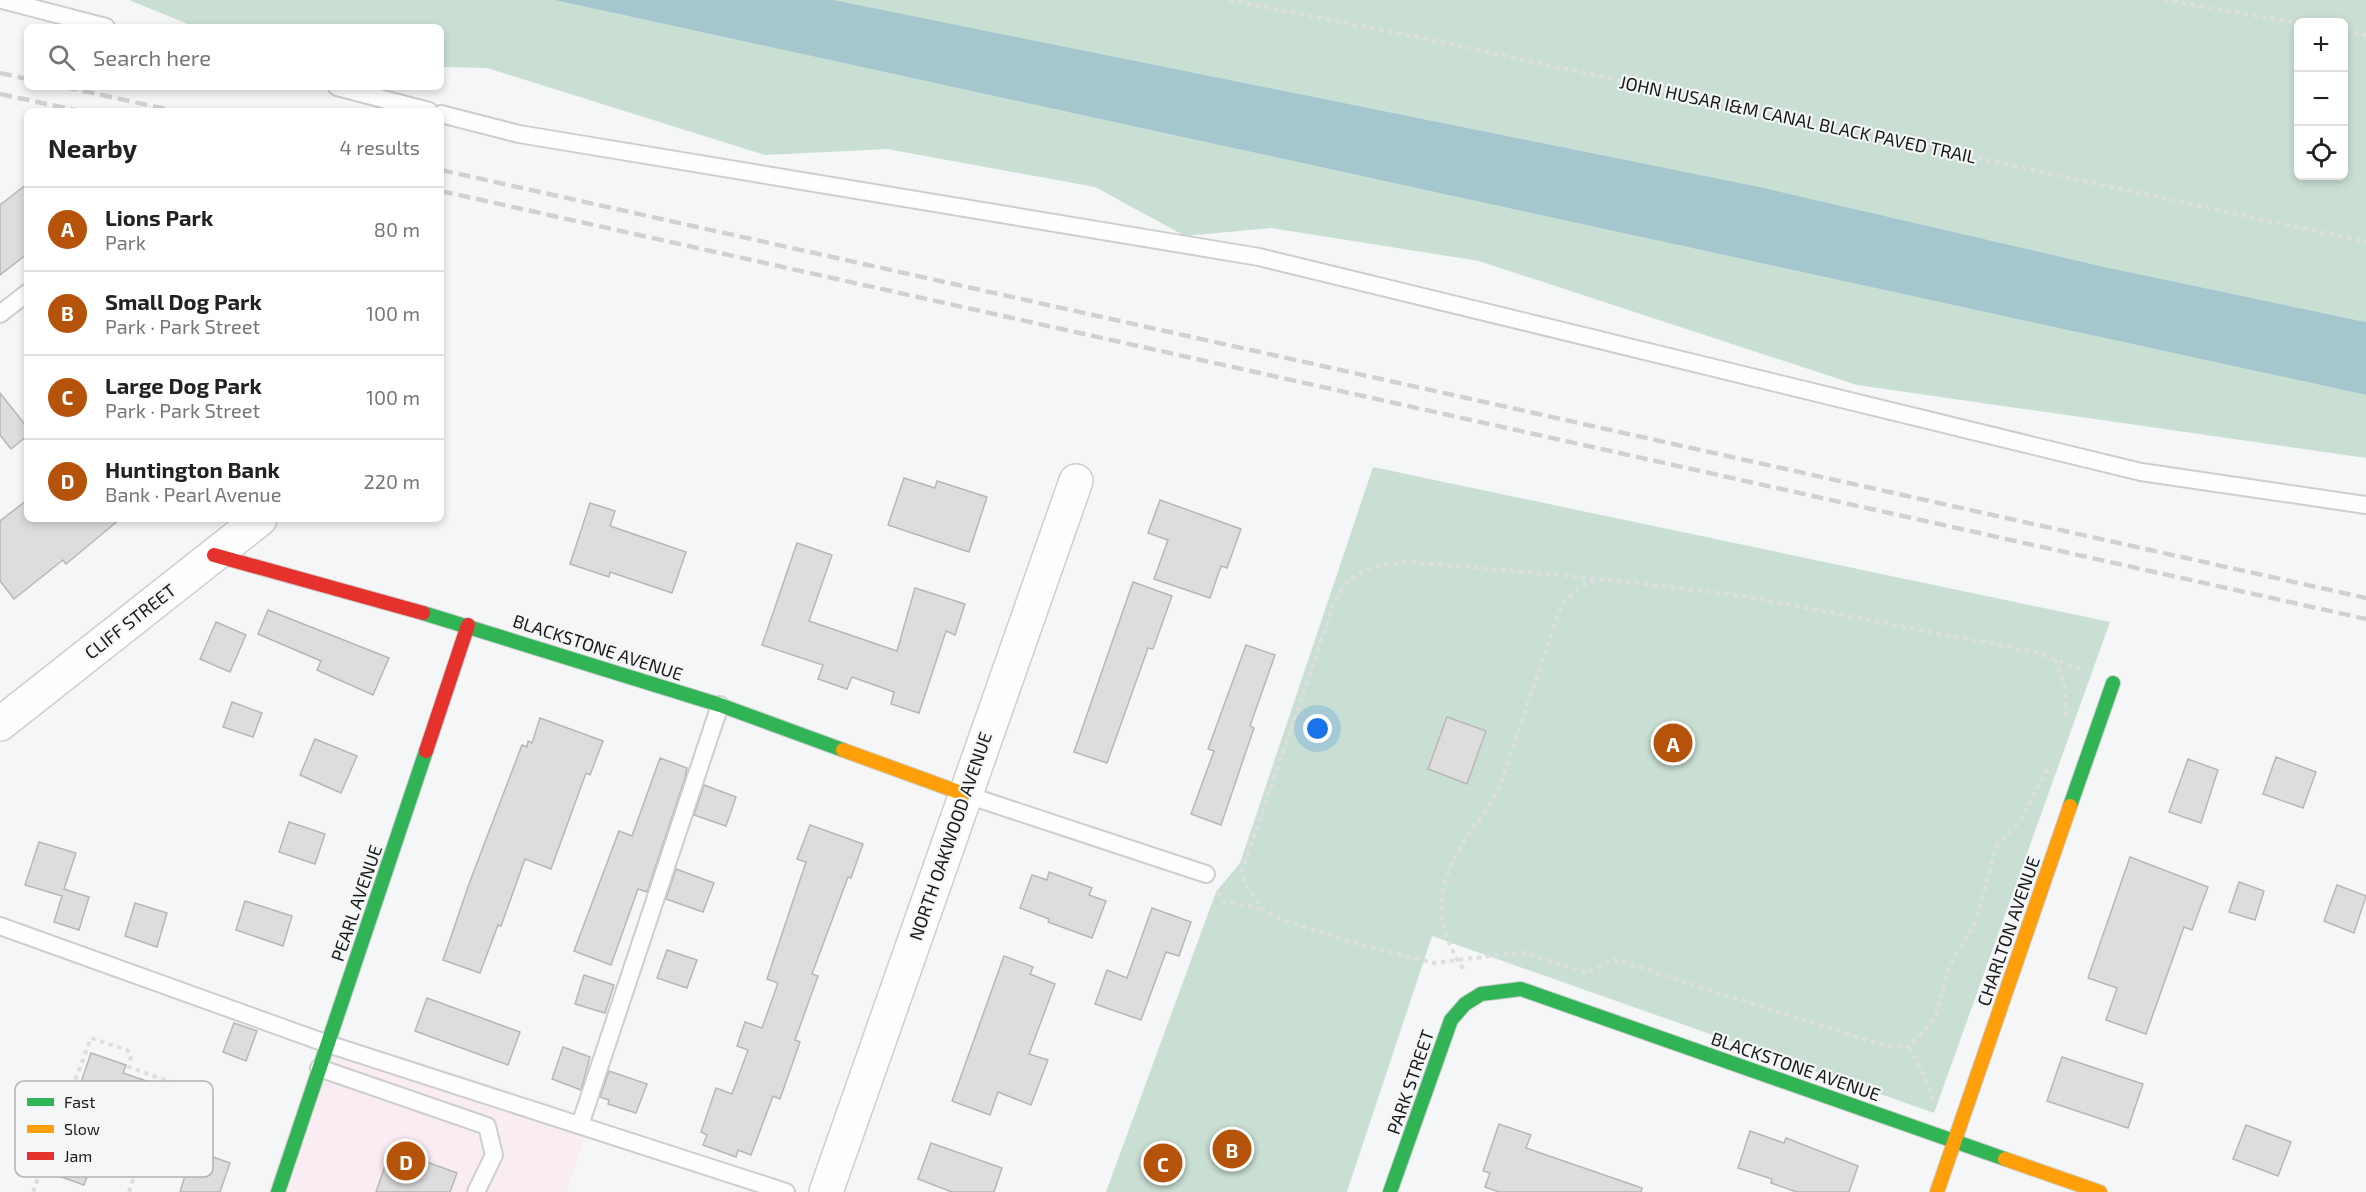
<!DOCTYPE html>
<html lang="en">
<head>
<meta charset="utf-8">
<style>
	body { margin:0; font-family:"Exo 2",sans-serif; background:#f2f2f2; color:#222 }
	.controls { position:absolute; right:18px; top:18px; display:grid; overflow:hidden; border-radius:9px; box-shadow:0 3px 9px #0003 }
	.controls button { width:54px; height:54px; display:grid; place-items:center; padding:0; border:0; border-bottom:2px solid #e0e0e0; background:#fff; color:#222; font:30px sans-serif }
	.you { position:absolute; left:1318px; top:729px; width:21px; height:21px; margin:-15px; border:4px solid #fff; border-radius:50%; background:#1a73e8; box-shadow:0 0 0 9px #1a73e833 }
	.badge { display:grid; place-items:center; width:39px; height:39px; border-radius:50%; background:#b45309; color:#fff; font-size:20px; font-weight:700 }
	.pin { position:absolute; translate:-50% -50%; border:3px solid #fff; box-shadow:0 2px 6px #0006 }
	.list { margin:0; padding:0; list-style:none }
	h2 { display:flex; justify-content:space-between; align-items:center; height:78px; margin:0; padding:0 24px; font-size:26px }
	h2 small { font-size:20px; font-weight:400; color:#767676 }
	.list li { display:grid; grid-template-columns:39px 1fr auto; gap:18px; align-items:center; box-sizing:border-box; height:84px; padding:0 24px; border-top:2px solid #e0e0e0 }
	.list b { display:block; font-size:22px; white-space:nowrap }
	.list p { margin:0; font-size:20px; white-space:nowrap; color:#767676 }
	.list em { font-size:20px; font-style:normal; color:#767676 }
	.icon { flex:none; width:33px; height:33px; fill:none; stroke:currentColor; stroke-width:2; stroke-linecap:round; stroke-linejoin:round }
	.map { position:relative; flex:none; width:2366px; height:1192px; overflow:hidden }
	.search { position:absolute; background:#fff; box-shadow:0 3px 9px #0003; left:24px; top:24px; width:420px; height:66px; display:flex; align-items:center; gap:15px; box-sizing:border-box; padding:0 21px; border-radius:9px; color:#767676; font-size:22px }
	.panel { position:absolute; background:#fff; box-shadow:0 3px 9px #0003; left:24px; top:108px; width:420px; height:414px; border-radius:9px }
	.map>svg:first-child { display:block }
	.commercial { fill:#f9ecf2 }
	.green { fill:#cadfd3; fill-rule:evenodd }
	.water { fill:#a4c6cd }
	.building { fill:#ddd; stroke:#b8b7b8; stroke-width:1.5 }
	.lines { fill:none; stroke-linecap:round; stroke-linejoin:round }
	.lane-casing { stroke:#cdcecf; stroke-width:20 }
	.street-casing { stroke:#cdcecf; stroke-width:36 }
	.fast-casing { stroke:#cdcecf; stroke-width:16 }
	.slow-casing { stroke:#cdcecf; stroke-width:16 }
	.jam-casing { stroke:#cdcecf; stroke-width:16 }
	.path { stroke:#dedede; stroke-width:4; stroke-dasharray:4.5 4.5; stroke-linecap:butt }
	.lane { stroke:#fefefe; stroke-width:16 }
	.street { stroke:#fefefe; stroke-width:33 }
	.fast { stroke:#30b455; stroke-width:14 }
	.slow { stroke:#ff9f0a; stroke-width:14 }
	.jam { stroke:#e5322d; stroke-width:14 }
	.rail { stroke:#d0d1d2; stroke-width:4.5; stroke-dasharray:12 6; stroke-linecap:butt }
	.labels { text-anchor:middle; dominant-baseline:central; stroke-width:4.5; stroke-linejoin:round; paint-order:stroke }
	.street-label { font-size:18px; fill:#171819; stroke:#f4f6f8 }
	.key { fill:#f4f6f8; stroke:#b2b3b5; stroke-width:1.5 }
	.key-label { font-size:16px; fill:#171819 }
</style>
</head>
<body>
<div class="map">
<svg width="2366" height="1192" viewBox="0 0 2366 1192">
	<rect width="100%" height="100%" fill="#f5f6f7"/>
	<path class="commercial" d="M323,1032L592,1117L566,1192H268Z"/>
	<g class="green">
		<path d="M129,0H554L2366,395V458L1857,385L1479,261L1271,228L1185,236L1095,187L887,149L765,155L487,68L441,67V27H195Z"/>
		<path d="M834,0H2366V322L2105,267L1760,187ZM2298,22H2344V176H2298Z"/>
		<path d="M1373,467L2110,622L1934,1113L1432,936L1347,1192H1106L1216,892L1240,863Z"/>
	</g>
	<path class="water" d="M554,0H834L1760,187L2105,267L2366,322V395Z"/>
	<g class="building">
		<path d="M27,184V254L0,275V205Z"/>
		<path d="M0,393L27,427V436L11,449L0,435Z"/>
		<path d="M904,478L935,488L937,481L987,497L969,552L888,525Z"/>
		<path d="M27,500V519H120L66,564L63,560L14,599L0,581V521Z"/>
		<path d="M1160,500L1241,529L1227,568L1221,566L1210,598L1154,579L1168,540L1148,533Z"/>
		<path d="M590,503L615,511L610,526L686,552L672,593L610,572L609,577L570,564Z"/>
		<path d="M797,543L832,555L809,621L897,651L915,588L965,604L955,635L946,631L919,713L891,704L894,692L852,677L847,689L818,679L823,665L762,645Z"/>
		<path d="M1133,582L1172,596L1153,649L1148,648L1107,763L1074,752Z"/>
		<path d="M268,610L389,658L373,695L317,670L321,661L258,634Z"/>
		<path d="M216,622L246,635L230,672L200,659Z"/>
		<path d="M1246,645L1275,655L1250,726L1254,728L1221,825L1191,814L1214,751L1208,749Z"/>
		<path d="M232,702L262,713L253,737L223,727Z"/>
		<path d="M1447,717L1486,731L1467,784L1428,769Z"/>
		<path d="M540,718L603,741L590,775L586,773L551,869L525,859L501,926L498,925L480,973L443,960L469,884L522,745L527,747L528,741L532,743Z"/>
		<path d="M315,739L357,756L341,793L300,775Z"/>
		<path d="M2276,757L2316,772L2303,808L2263,794Z"/>
		<path d="M660,758L687,768L685,778L647,892L638,889L611,965L574,951L619,831L632,836Z"/>
		<path d="M2188,759L2218,770L2201,823L2169,812Z"/>
		<path d="M704,785L736,797L726,826L694,815Z"/>
		<path d="M289,822L325,834L315,864L279,852Z"/>
		<path d="M810,825L863,844L851,878L848,877L812,974L818,976L795,1040L800,1042L780,1099L773,1096L751,1155L738,1150L736,1157L703,1145L707,1135L701,1132L716,1088L732,1094L748,1050L737,1046L745,1022L762,1028L778,983L767,979L806,862L797,859Z"/>
		<path d="M39,842L76,853L64,889L89,897L79,930L54,922L62,896L25,885Z"/>
		<path d="M2130,857L2208,887L2192,930L2184,927L2146,1034L2106,1020L2117,988L2088,978Z"/>
		<path d="M676,869L714,883L703,912L666,899Z"/>
		<path d="M1049,872L1092,888L1089,895L1106,901L1092,938L1048,922L1049,919L1020,908L1032,875L1047,880Z"/>
		<path d="M2239,882L2264,891L2255,920L2229,912Z"/>
		<path d="M2337,885L2366,896L2354,933L2324,921Z"/>
		<path d="M245,901L292,916L283,946L236,930Z"/>
		<path d="M135,903L167,913L157,947L125,936Z"/>
		<path d="M1152,908L1191,922L1179,956L1166,952L1141,1020L1095,1004L1107,970L1127,978Z"/>
		<path d="M667,950L697,960L687,988L657,978Z"/>
		<path d="M1004,956L1033,967L1030,974L1055,984L1029,1054L1048,1060L1031,1105L998,1092L990,1115L952,1101Z"/>
		<path d="M584,975L614,985L605,1013L575,1004Z"/>
		<path d="M427,998L520,1032L508,1065L415,1031Z"/>
		<path d="M234,1023L257,1031L246,1061L223,1052Z"/>
		<path d="M563,1047L590,1057L581,1090L552,1079Z"/>
		<path d="M91,1053L126,1065L123,1073L170,1089L166,1100L187,1107L176,1145L115,1124L112,1140L102,1137L84,1185L50,1173Z"/>
		<path d="M2062,1057L2143,1084L2128,1128L2047,1101Z"/>
		<path d="M609,1071L647,1084L636,1113L608,1104L609,1100L600,1097Z"/>
		<path d="M1499,1124L1531,1135L1526,1148L1642,1188L1641,1192H1499L1485,1187L1490,1173L1483,1171Z"/>
		<path d="M2246,1125L2291,1142L2278,1176L2233,1159Z"/>
		<path d="M1750,1131L1784,1143L1786,1138L1858,1166L1849,1192H1797L1771,1183L1772,1179L1738,1168Z"/>
		<path d="M931,1143L1002,1168L994,1192H952L918,1179Z"/>
		<path d="M391,1149L457,1173L450,1192H376Z"/>
		<path d="M193,1150L230,1163L220,1192H180Z"/>
	</g>
	<g class="lines">
		<defs>
			<g id="lane">
				<path d="M2,0L106,27"/>
				<path d="M337,87L429,111"/>
				<path d="M441,114L519,134L1259,257L2141,472L2366,505"/>
				<path d="M0,314L27,293"/>
				<path d="M964,794L1206,874"/>
				<path d="M0,926L328,1044L786,1192"/>
				<path d="M319,1068L487,1126L494,1155L476,1192"/>
				<path d="M580,1125L720,705"/>
			</g>
			<g id="street">
				<path d="M0,724L260,519"/>
				<path d="M826,1192L1076,481"/>
			</g>
			<g id="fast">
				<path d="M423,613L720,705L843,750"/>
				<path d="M2070,806L2113,683"/>
				<path d="M278,1192L426,751"/>
				<path d="M1390,1192L1451,1020L1465,1004L1481,994L1521,989L2005,1159"/>
			</g>
			<g id="slow">
				<path d="M843,750L964,794"/>
				<path d="M2005,1159L2100,1192"/>
				<path d="M1937,1192L2070,806"/>
			</g>
			<g id="jam">
				<path d="M214,555L423,613"/>
				<path d="M426,751L468,625"/>
			</g>
		</defs>
		<use href="#lane" class="lane-casing"/>
		<use href="#street" class="street-casing"/>
		<use href="#fast" class="fast-casing"/>
		<use href="#slow" class="slow-casing"/>
		<use href="#jam" class="jam-casing"/>
		<g class="path">
			<path d="M1229,0L1427,39L2366,242"/>
			<path d="M2164,0L2298,23"/>
			<path d="M2344,31L2366,35"/>
			<path d="M1604,579L1410,562C1374,565 1347,569 1333,606L1242,872L1246,885L1263,909L1280,919L1354,943L1434,963L1523,952L1587,973L1613,959L1888,1047H1909L1935,1018L1949,967L1976,921L1996,847L2021,820L2048,768"/>
			<path d="M2055,659L2064,683L2066,717"/>
			<path d="M1218,892L1223,901L1262,909"/>
			<path d="M1463,969C1435,925 1434,891 1461,846C1473,826 1489,810 1499,788L1562,603L1586,583L1604,579L1744,596L2035,652L2085,671"/>
			<path d="M1909,1047L1924,1075L1932,1100"/>
			<path d="M33,1192L44,1161L40,1160L51,1126L63,1113L91,1038L127,1050L131,1056L129,1067L179,1085L161,1143L137,1167L107,1143V1138"/>
			<path d="M129,1192L137,1167"/>
		</g>
		<use href="#lane" class="lane"/>
		<use href="#street" class="street"/>
		<use href="#fast" class="fast"/>
		<use href="#slow" class="slow"/>
		<use href="#jam" class="jam"/>
		<g class="rail">
			<path d="M0,73L27,79"/>
			<path d="M65,87L175,111"/>
			<path d="M0,94L80,111"/>
			<path d="M441,170L2366,598"/>
			<path d="M441,191L2366,619"/>
		</g>
	</g>
	<g class="labels">
		<g class="street-label">
			<text transform="translate(1798 119) rotate(12)">JOHN HUSAR I&amp;M CANAL BLACK PAVED TRAIL</text>
			<text transform="translate(130 621) rotate(-38)">CLIFF STREET</text>
			<text transform="translate(598 647) rotate(18)">BLACKSTONE AVENUE</text>
			<text transform="translate(950 836) rotate(-71)">NORTH OAKWOOD AVENUE</text>
			<text transform="translate(356 903) rotate(-71)">PEARL AVENUE</text>
			<text transform="translate(2008 931) rotate(-71)">CHARLTON AVENUE</text>
			<text transform="translate(1796 1066) rotate(19)">BLACKSTONE AVENUE</text>
			<text transform="translate(1410 1082) rotate(-71)">PARK STREET</text>
		</g>
	</g>
	<rect x="15" y="1081" width="198" height="96" rx="9" class="key"/>
	<rect x="27" y="1098" width="27" height="8" fill="#30b455"/>
	<rect x="27" y="1125" width="27" height="8" fill="#ff9f0a"/>
	<rect x="27" y="1152" width="27" height="8" fill="#e5322d"/>
	<g class="key-label">
		<text x="64" y="1108">Fast</text>
		<text x="64" y="1135">Slow</text>
		<text x="64" y="1162">Jam</text>
	</g>
</svg>
<div class="controls">
<button>+</button>
<button>−</button>
<button><svg class="icon" aria-label="locate" viewBox="0 0 24 24"><circle cx="12" cy="12" r="6"/><path d="M12 2v4M12 18v4M2 12h4M18 12h4"/></svg></button>
</div>
<div class="you"></div>
<div class="pin badge" style="left:1673px;top:743px">A</div>
<div class="pin badge" style="left:1232px;top:1149px">B</div>
<div class="pin badge" style="left:1163px;top:1163px">C</div>
<div class="pin badge" style="left:406px;top:1161px">D</div>
<div class="search"><svg class="icon" aria-label="search" viewBox="0 0 24 24"><circle cx="10" cy="10" r="6"/><path d="M15 15l6 6"/></svg>Search here</div>
<section class="panel">
<h2>Nearby<small>4 results</small></h2>
<ul class="list">
<li><span class="badge">A</span><div><b>Lions Park</b><p>Park</p></div><em>80 m</em></li>
<li><span class="badge">B</span><div><b>Small Dog Park</b><p>Park · Park Street</p></div><em>100 m</em></li>
<li><span class="badge">C</span><div><b>Large Dog Park</b><p>Park · Park Street</p></div><em>100 m</em></li>
<li><span class="badge">D</span><div><b>Huntington Bank</b><p>Bank · Pearl Avenue</p></div><em>220 m</em></li>
</ul>
</section>
</div>
</body>
</html>
